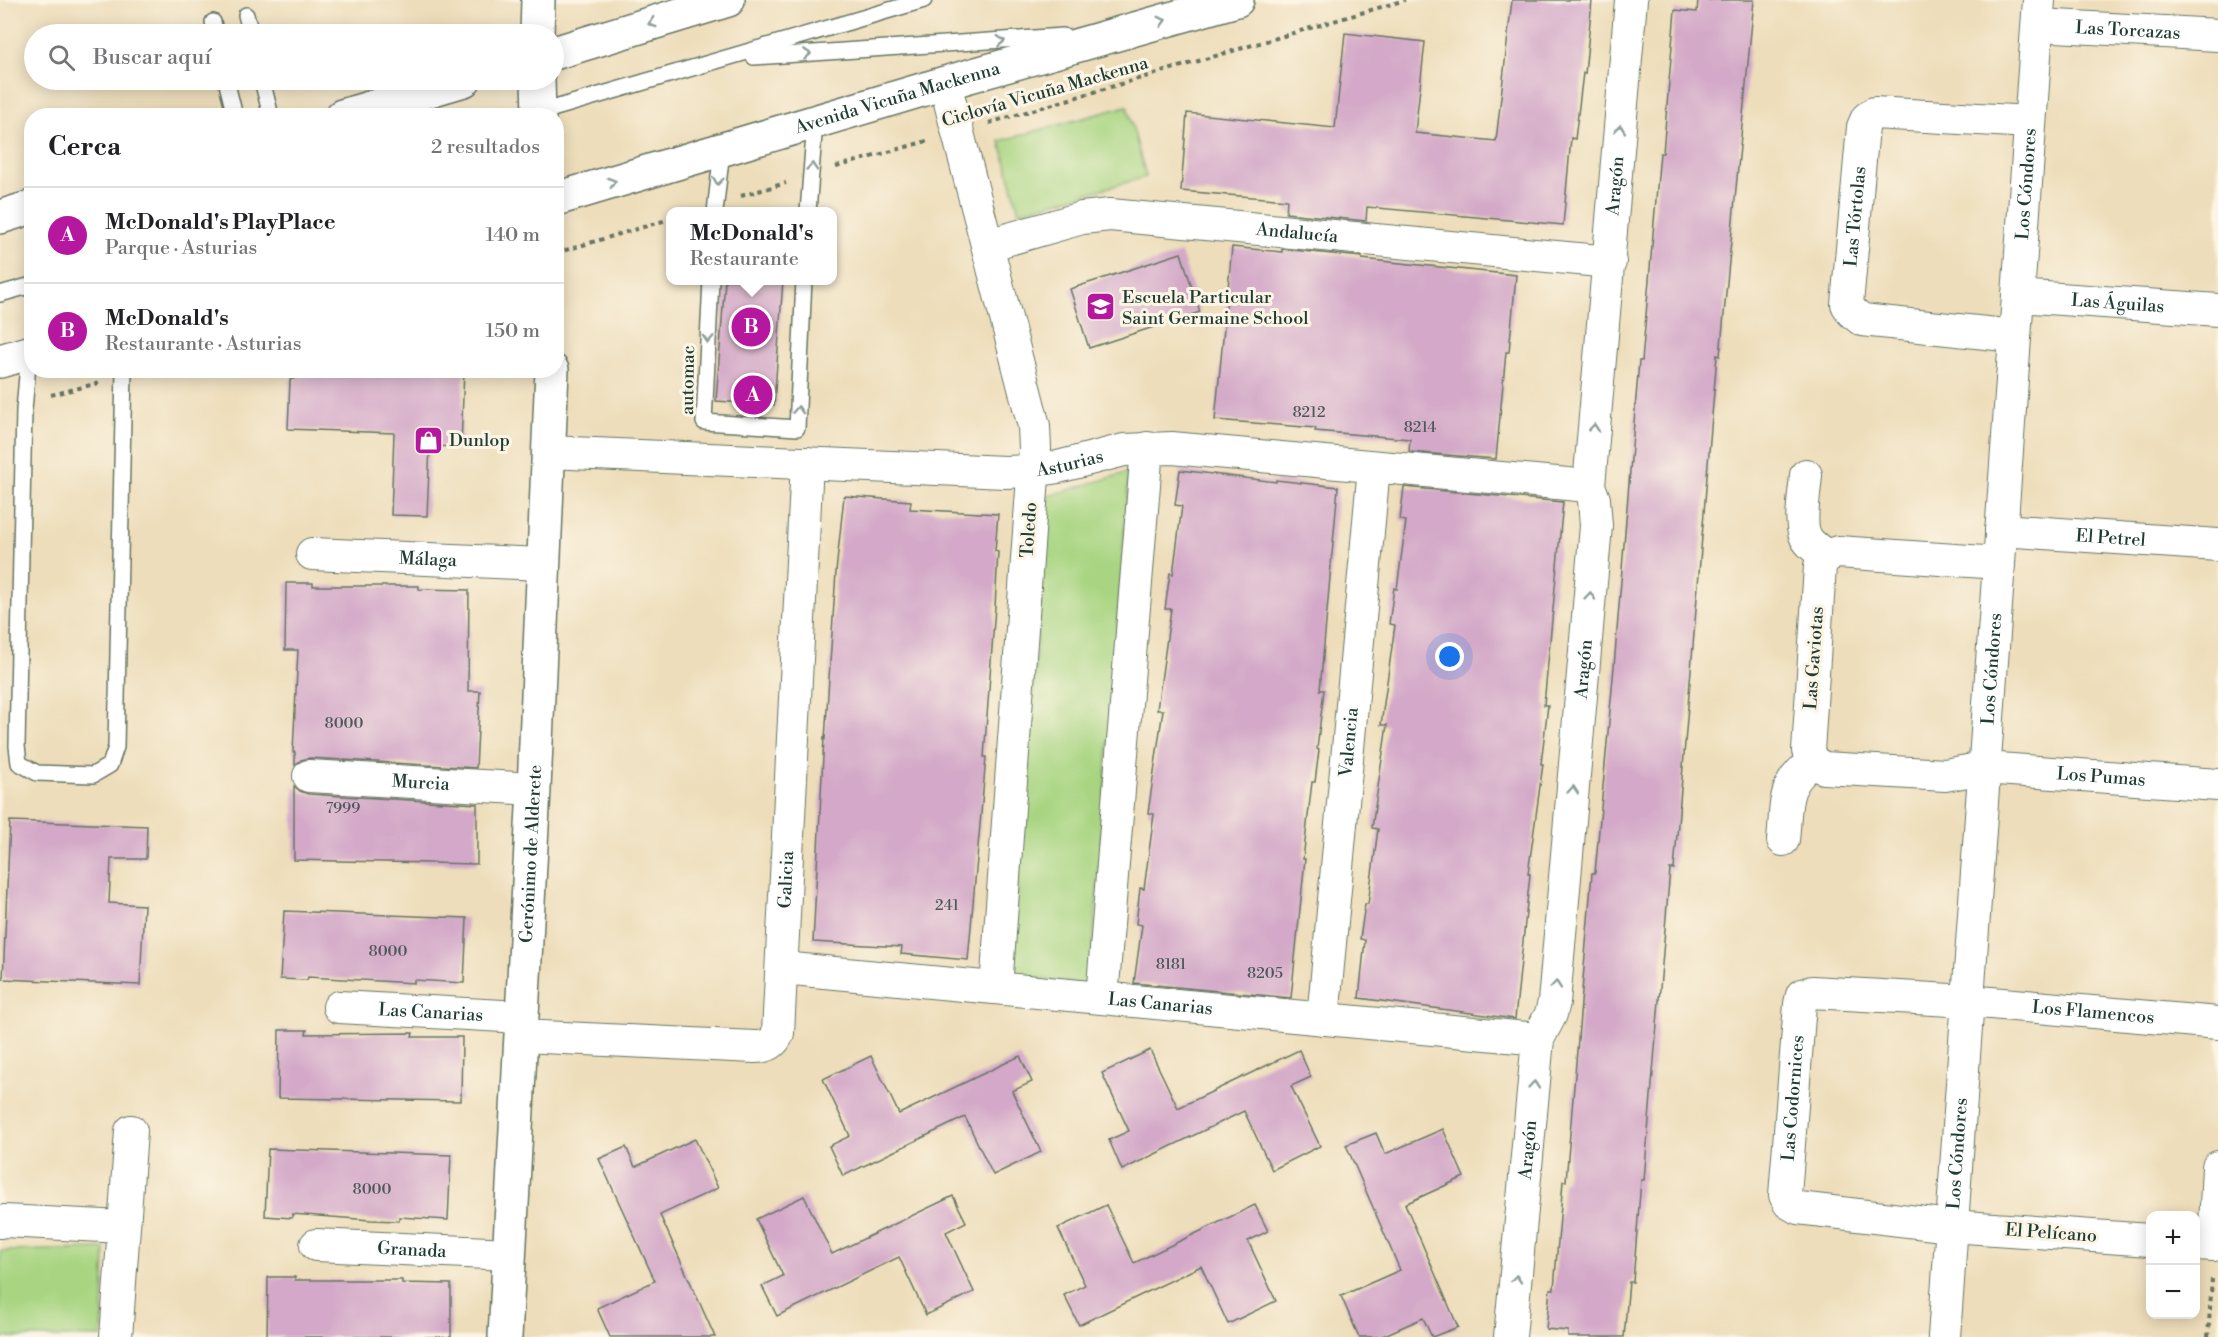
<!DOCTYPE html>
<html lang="es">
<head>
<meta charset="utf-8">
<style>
	body { margin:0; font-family:"Libre Bodoni",serif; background:#f2f2f2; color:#202124 }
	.controls { position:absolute; right:18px; bottom:18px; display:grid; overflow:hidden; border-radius:12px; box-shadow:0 3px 15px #0003 }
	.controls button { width:54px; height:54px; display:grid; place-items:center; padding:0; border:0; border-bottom:2px solid #e0e0e0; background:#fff; color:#202124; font:30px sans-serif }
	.you { position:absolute; left:1450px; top:657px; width:21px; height:21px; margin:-15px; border:4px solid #fff; border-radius:50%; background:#1a73e8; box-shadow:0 0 0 9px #1a73e833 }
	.badge { display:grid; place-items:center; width:39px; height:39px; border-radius:50%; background:#b5179e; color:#fff; font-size:20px; font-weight:700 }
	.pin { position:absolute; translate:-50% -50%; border:3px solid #fff; box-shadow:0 2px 6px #0006 }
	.popup { position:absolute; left:666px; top:207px; width:171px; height:78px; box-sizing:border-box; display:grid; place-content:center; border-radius:12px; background:#fff; filter:drop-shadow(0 2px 4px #0005); font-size:20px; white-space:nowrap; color:#757577 }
	.popup b { font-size:22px; color:#202124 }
	.popup::after { content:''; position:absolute; left:50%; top:100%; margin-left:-12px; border:12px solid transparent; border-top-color:#fff }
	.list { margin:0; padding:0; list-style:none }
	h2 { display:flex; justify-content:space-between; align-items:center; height:78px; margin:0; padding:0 24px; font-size:26px }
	h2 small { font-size:20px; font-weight:400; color:#757577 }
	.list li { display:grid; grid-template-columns:39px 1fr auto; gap:18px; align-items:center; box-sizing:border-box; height:96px; padding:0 24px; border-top:2px solid #e0e0e0 }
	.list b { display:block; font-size:22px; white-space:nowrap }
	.list p { margin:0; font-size:20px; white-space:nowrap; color:#757577 }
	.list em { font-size:20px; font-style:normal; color:#757577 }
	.icon { flex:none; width:33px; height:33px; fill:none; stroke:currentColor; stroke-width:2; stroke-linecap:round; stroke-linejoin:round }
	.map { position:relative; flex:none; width:2218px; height:1337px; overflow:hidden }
	.search { position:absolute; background:#fff; box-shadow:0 3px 15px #0003; left:24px; top:24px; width:540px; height:66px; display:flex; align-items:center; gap:15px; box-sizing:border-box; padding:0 21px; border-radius:33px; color:#757577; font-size:22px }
	.panel { position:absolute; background:#fff; box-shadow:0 3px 15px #0003; left:24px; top:108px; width:540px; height:270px; border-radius:24px }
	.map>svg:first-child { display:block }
	.green { fill:#a9d582; stroke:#64895b; stroke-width:1.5 }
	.building { fill:#d3a8c8 }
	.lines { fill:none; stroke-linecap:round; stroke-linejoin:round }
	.service-casing { stroke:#677563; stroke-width:18 }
	.minor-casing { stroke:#677563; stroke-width:34 }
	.secondary-casing { stroke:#677563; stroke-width:36 }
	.primary-casing { stroke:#677563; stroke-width:36 }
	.path { stroke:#677563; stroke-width:4; stroke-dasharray:4.5 4.5; stroke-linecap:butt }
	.service { stroke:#fff; stroke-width:15 }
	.minor { stroke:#fff; stroke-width:32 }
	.secondary { stroke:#fff; stroke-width:33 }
	.primary { stroke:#fff; stroke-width:33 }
	.oneway { stroke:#8f9e9a }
	.labels { text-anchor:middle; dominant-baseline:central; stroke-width:6; stroke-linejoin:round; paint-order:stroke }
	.number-label { font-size:15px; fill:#4c5859 }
	.street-label { font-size:18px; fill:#1f3d34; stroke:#fcf5e5 }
	.poi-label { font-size:18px; fill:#1f3d34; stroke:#fcf5e5; text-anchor:start }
</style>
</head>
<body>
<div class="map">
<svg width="2218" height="1337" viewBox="0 0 2218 1337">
	<rect width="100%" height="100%" fill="#fcf5e5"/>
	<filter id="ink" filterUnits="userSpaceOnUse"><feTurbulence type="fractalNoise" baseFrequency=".0167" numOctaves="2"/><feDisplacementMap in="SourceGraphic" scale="12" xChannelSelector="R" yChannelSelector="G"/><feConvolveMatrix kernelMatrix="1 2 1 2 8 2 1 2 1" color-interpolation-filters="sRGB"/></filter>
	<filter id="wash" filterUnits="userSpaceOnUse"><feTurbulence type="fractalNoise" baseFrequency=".008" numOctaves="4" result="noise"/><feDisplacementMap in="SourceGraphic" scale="24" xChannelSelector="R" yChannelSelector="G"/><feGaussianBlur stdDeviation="1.35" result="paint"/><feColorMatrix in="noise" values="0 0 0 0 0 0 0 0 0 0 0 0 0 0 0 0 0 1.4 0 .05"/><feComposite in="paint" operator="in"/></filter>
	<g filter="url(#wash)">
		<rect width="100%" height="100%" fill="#edddba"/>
		<g class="green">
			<path d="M1127,106L1146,177L1019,212L1000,141Z"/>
			<path d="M1129,472L1090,985L1011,976L1048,496Z"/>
			<path d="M105,1249L102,1337H0V1251Z"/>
		</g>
		<g id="blocks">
			<g class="building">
				<path d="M1512,0H1592L1585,74L1583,73L1575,139L1571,138L1563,225L1367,207L1366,221L1286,213L1287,200L1181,191L1187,113L1335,128L1345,33L1425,42L1415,133L1496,141Z"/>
				<path d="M1698,0H1754L1720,356L1717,355L1683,767L1674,869H1670L1644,1180H1641L1633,1282H1629L1624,1337H1568V1331L1546,1329L1550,1289H1554L1563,1181H1566L1592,873H1595L1614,667L1639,361H1642L1660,153H1663L1675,10L1697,12Z"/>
				<path d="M1232,247L1282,252V249L1362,257V259L1516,275L1509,352H1506L1496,459L1409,452L1410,439L1315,431L1316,428L1215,420Z"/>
				<path d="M1181,253L1200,312L1089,348L1070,289Z"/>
				<path d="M725,280H783L774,405L716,401Z"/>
				<path d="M319,370H464L461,447L430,446L427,516L391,515L394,433L288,429L290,380Z"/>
				<path d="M1180,470L1276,482V480L1338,487L1320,690H1324L1317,749L1319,750L1315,782H1312L1303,859H1305L1291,998L1134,983L1142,925L1136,924L1140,888L1144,889L1154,814L1148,813L1163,710H1157L1171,609H1165L1170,573L1173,574L1182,506L1175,505Z"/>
				<path d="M1404,487L1563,502L1544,705H1548L1541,764H1543L1528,874H1530L1515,1019L1359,998L1365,940L1360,939L1365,904H1368L1378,829L1372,828L1387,725H1381L1395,625L1389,624L1394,588L1397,589L1406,521L1400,520Z"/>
				<path d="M844,496L911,501L910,509L998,514L995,551L998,552L995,607L984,757H986L968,960L901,954L902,947L813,942L824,738L825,739L836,572Z"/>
				<path d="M286,583H313V586H419V589L469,590L468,691H480L476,768L310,758L301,760L295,765V752H293L298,650H285Z"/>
				<path d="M294,786L300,791L308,794L477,804V864L294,860Z"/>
				<path d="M10,821L147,826L146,859H111L109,903L144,905L140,985L3,979Z"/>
				<path d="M284,911L467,918L464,983L414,980V983L308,977L307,980L280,979Z"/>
				<path d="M279,1030H307L306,1034L413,1033L412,1037H462L461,1101L278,1098Z"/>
				<path d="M1150,1050L1178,1108L1299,1050L1311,1077L1291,1086L1320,1146L1272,1170L1244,1111L1122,1170L1109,1140L1129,1131L1102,1073Z"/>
				<path d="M871,1056L899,1114L1020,1056L1032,1082L1012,1091L1041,1152L993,1175L965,1117L843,1176L829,1146L850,1136L823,1079Z"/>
				<path d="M1443,1129L1464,1177L1405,1204L1458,1327L1432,1337L1423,1318L1380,1337H1359L1341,1296L1400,1270L1346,1145L1376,1133L1385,1154Z"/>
				<path d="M695,1139L718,1188L660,1215L715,1337H610L597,1308L655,1281L599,1159L626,1147L635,1167Z"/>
				<path d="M268,1149L451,1155L448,1220L399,1217V1221L371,1220L292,1214V1218L265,1216Z"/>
				<path d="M804,1196L832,1254L953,1196L966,1222L946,1232L974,1292L926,1315L899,1257L777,1316L762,1286L783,1276L756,1219Z"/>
				<path d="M1106,1205L1134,1263L1255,1205L1268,1231L1248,1241L1276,1301L1228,1324L1201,1266L1079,1325L1064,1295L1085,1285L1058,1228Z"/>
				<path d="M268,1277H295V1280H402V1283L451,1284V1337H267Z"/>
			</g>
		</g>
	</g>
	<g filter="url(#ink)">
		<use href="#blocks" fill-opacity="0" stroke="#677563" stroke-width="1.5"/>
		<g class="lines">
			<defs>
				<g id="service">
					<path d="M246,15L251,34"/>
					<path d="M213,22L216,34"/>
					<path d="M754,57L1063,36"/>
					<path d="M226,80L235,116"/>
					<path d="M262,80L271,116"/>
					<path d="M535,114L924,0"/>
					<path d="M715,212L722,150"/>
					<path d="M808,212L815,122"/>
					<path d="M711,280L704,422L797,428L804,280"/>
					<path d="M0,294L32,285"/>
					<path d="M29,353L24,410L17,746L19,763L37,773L93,775L110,765L116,747L124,370"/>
				</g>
				<g id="minor">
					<path id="s1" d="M2038,25L2218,35"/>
					<path d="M945,83L1034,426L1035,449L996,988"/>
					<path id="s2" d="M988,245L1082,218L1110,215L1610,262"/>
					<path id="s3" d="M2018,296L2218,310"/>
					<path id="s4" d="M2015,336L1862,320L1852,312L1847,304L1863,127L1867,118L1874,113L2030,122"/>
					<path id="s5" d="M549,452L1005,472L1033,471L1058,467L1124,450L1172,448L1589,486"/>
					<path d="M1806,475C1805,490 1799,522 1805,535C1808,544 1819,550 1826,556"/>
					<path id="s6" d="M2001,530L2218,545"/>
					<path id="s7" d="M312,554L543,564"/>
					<path id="s8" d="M1999,563L1838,552L1826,556L1820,566L1808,751L1813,762L1824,768L1945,775L1984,768L2218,785"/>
					<path id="s9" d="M309,776L534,789"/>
					<path d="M1783,840C1787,804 1781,785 1813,762"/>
					<path id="s10" d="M782,968L1538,1039"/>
					<path d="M1102,998L1147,448"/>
					<path id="s11" d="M339,1007L522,1017"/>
					<path id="s12" d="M1323,1019L1374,467"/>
					<path id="s13" d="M521,1036L755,1047C767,1047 774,1044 778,1033L807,463"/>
					<path d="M0,1222L4,1221L123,1227"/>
					<path id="s14" d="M2150,1240L1951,1226L1798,1208L1789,1203L1785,1195L1800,1004L1802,995L1812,992L1968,1001L2218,1023"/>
					<path d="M2196,1244L2214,1245L2218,1167"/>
					<path id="s15" d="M316,1245L509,1254"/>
					<path d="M116,1337L131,1131"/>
					<path id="s16" d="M1510,1337L1538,1039L1551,1014L1554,1002L1596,526L1594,499L1589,486L1631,0"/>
					<path id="s17" d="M1944,1337L2039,0"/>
				</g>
				<g id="secondary">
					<path d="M537,34L538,0"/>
					<path d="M538,80L539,116"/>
					<path id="s18" d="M505,1337L534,789L552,370"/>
				</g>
				<g id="primary">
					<path d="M554,53L728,0"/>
					<path d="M342,116L464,80"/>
					<path id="s19" d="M556,199L945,83L1237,0"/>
					<path d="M0,217L32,207"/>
					<path d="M0,361L32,352"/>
				</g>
			</defs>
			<use href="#service" class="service-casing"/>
			<use href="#minor" class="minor-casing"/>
			<use href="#secondary" class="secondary-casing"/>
			<use href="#primary" class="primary-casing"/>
			<g class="path">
				<path d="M989,123L1405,0"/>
				<path d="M836,167L927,141"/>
				<path d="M741,196L786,183"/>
				<path d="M556,253L670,219"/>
				<path d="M51,395L99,383"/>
				<path d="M2208,1337L2212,1279"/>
			</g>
			<use href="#service" class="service"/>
			<use href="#minor" class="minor"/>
			<use href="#secondary" class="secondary"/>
			<use href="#primary" class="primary"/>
		</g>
		<defs><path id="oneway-chevron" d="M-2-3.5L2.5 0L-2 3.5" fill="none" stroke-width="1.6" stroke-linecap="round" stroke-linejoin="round" transform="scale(1.5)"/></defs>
		<g class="oneway">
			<use href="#oneway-chevron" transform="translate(1162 21) rotate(-16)"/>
			<use href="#oneway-chevron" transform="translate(652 23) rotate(163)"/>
			<use href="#oneway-chevron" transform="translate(1001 41) rotate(-4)"/>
			<use href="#oneway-chevron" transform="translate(807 54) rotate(-4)"/>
			<use href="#oneway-chevron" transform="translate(1620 129) rotate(-85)"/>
			<use href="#oneway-chevron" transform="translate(812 167) rotate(-86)"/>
			<use href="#oneway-chevron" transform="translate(718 181) rotate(97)"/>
			<use href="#oneway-chevron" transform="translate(612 182) rotate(-17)"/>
			<use href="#oneway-chevron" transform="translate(708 339) rotate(93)"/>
			<use href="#oneway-chevron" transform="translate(798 410) rotate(-87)"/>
			<use href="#oneway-chevron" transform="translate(1594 428) rotate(-85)"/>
			<use href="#oneway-chevron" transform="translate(1590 596) rotate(-85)"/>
			<use href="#oneway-chevron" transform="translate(1573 790) rotate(-85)"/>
			<use href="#oneway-chevron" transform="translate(1556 985) rotate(-85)"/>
			<use href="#oneway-chevron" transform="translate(1534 1085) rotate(-85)"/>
			<use href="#oneway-chevron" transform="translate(1516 1279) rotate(-85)"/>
		</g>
	</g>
	<defs>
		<symbol id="school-square" viewBox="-11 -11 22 22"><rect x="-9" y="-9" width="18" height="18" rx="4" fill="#b5179e" stroke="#fcf5e5"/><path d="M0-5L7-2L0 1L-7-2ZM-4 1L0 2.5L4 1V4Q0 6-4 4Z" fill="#fff"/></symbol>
		<symbol id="shop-square" viewBox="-11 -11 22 22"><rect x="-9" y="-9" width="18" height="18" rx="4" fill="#b5179e" stroke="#fcf5e5"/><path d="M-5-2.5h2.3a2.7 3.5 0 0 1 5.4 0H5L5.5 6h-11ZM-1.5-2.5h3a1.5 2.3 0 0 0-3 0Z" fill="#fff"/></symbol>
	</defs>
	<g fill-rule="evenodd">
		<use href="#school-square" x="1084" y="290" width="33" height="33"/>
		<use href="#shop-square" x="412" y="424" width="33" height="33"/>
	</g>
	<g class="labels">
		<g class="number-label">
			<text x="1309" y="412">8212</text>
			<text x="1420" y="427">8214</text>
			<text x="344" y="723">8000</text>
			<text x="343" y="808">7999</text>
			<text x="947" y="905">241</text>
			<text x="388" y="951">8000</text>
			<text x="1171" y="964">8181</text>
			<text x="1265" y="973">8205</text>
			<text x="372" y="1189">8000</text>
		</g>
		<g class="street-label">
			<text stroke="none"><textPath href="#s1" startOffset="90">Las Torcazas</textPath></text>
			<text transform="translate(1045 92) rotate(-16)">Ciclovía Vicuña Mackenna</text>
			<text stroke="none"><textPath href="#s19" startOffset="356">Avenida Vicuña Mackenna</textPath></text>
			<text stroke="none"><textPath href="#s17" startOffset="1156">Los Cóndores</textPath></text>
			<text stroke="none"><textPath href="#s16" startOffset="1160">Aragón</textPath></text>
			<text stroke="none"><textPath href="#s4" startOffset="264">Las Tórtolas</textPath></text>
			<text stroke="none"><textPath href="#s2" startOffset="314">Andalucía</textPath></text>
			<text stroke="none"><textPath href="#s3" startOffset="100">Las Águilas</textPath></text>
			<text transform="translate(688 380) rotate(-89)">automac</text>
			<text stroke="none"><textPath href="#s5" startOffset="522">Asturias</textPath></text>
			<text transform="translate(1029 530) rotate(-86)">Toledo</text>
			<text stroke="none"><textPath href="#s6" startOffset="110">El Petrel</textPath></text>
			<text stroke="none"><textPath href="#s7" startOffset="116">Málaga</textPath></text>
			<text transform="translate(1814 658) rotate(-86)">Las Gaviotas</text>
			<text stroke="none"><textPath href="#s17" startOffset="670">Los Cóndores</textPath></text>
			<text stroke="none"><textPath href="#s16" startOffset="674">Aragón</textPath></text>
			<text stroke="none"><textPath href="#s12" startOffset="278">Valencia</textPath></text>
			<text stroke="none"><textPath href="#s8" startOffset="674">Los Pumas</textPath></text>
			<text stroke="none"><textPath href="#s9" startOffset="112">Murcia</textPath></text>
			<text stroke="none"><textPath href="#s18" startOffset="484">Gerónimo de Alderete</textPath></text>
			<text stroke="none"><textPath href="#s13" startOffset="417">Galicia</textPath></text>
			<text stroke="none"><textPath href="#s10" startOffset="380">Las Canarias</textPath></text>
			<text stroke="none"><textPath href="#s11" startOffset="92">Las Canarias</textPath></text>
			<text stroke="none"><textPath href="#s14" startOffset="866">Los Flamencos</textPath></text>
			<text stroke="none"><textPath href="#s14" startOffset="470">Las Codornices</textPath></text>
			<text stroke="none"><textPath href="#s16" startOffset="188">Aragón</textPath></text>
			<text stroke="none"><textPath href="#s17" startOffset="184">Los Cóndores</textPath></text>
			<text transform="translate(2051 1233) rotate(4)">El Pelícano</text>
			<text stroke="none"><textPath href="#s15" startOffset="96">Granada</textPath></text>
		</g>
		<g class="poi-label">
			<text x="1122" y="297">Escuela Particular<tspan x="1122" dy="21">Saint Germaine School</tspan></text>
			<text x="449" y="440">Dunlop</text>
		</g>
	</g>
</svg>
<div class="controls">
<button>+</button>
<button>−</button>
</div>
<div class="you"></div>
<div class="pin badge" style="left:753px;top:395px">A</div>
<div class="pin badge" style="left:751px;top:327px">B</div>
<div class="popup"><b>McDonald's</b>Restaurante</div>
<div class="search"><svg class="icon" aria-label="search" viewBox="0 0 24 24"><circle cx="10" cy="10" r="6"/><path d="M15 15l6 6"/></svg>Buscar aquí</div>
<section class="panel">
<h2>Cerca<small>2 resultados</small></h2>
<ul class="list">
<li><span class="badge">A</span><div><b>McDonald's PlayPlace</b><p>Parque · Asturias</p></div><em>140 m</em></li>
<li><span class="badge">B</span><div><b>McDonald's</b><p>Restaurante · Asturias</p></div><em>150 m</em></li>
</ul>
</section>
</div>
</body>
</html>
